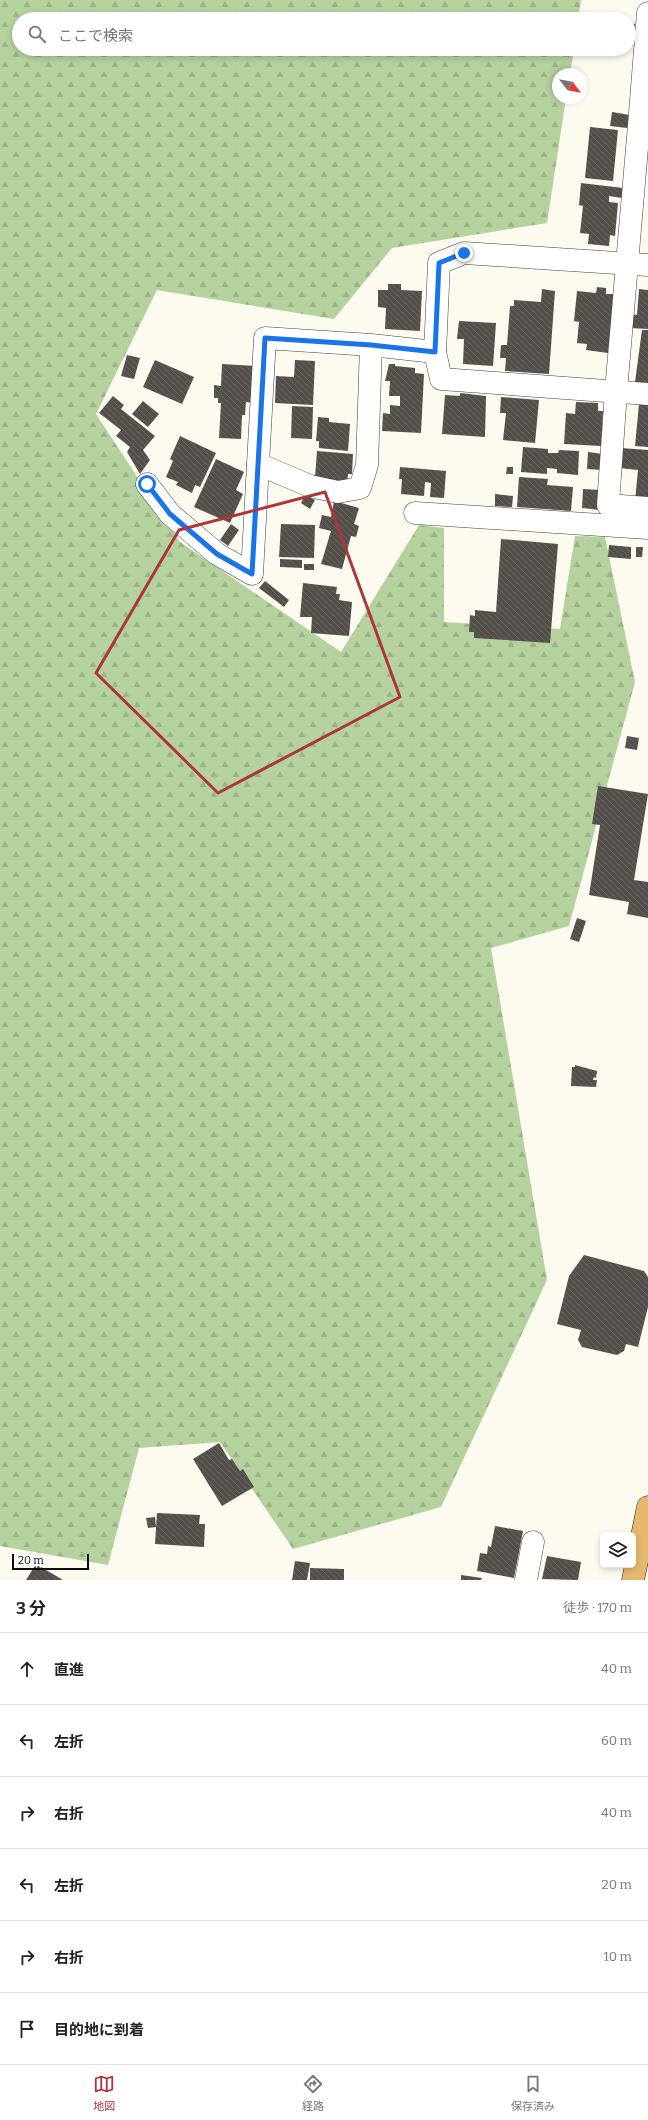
<!DOCTYPE html>
<html lang="ja">
<head>
<meta charset="utf-8">
<style>
	body { margin:0; font-family:Bitter,"Noto Sans JP",serif; background:#f2f2f2; color:#222 }
	.controls { position:absolute; right:12px; bottom:12px; display:grid; overflow:hidden; border-radius:6px; box-shadow:0 2px 6px #0003 }
	.controls button { width:36px; height:36px; display:grid; place-items:center; padding:0; border:0; border-bottom:1px solid #e0e0e0; background:#fff; color:#222; font:20px sans-serif }
	.compass { position:absolute; left:552px; top:68px; width:36px; height:36px; border-radius:50%; background:#fff; box-shadow:0 2px 6px #0003; rotate:121deg }
	.scale { position:absolute; left:12px; bottom:10px; width:77px; box-sizing:border-box; padding-left:4px; border:2px solid #0d0d0d; border-top:0; font-size:11px; line-height:14px; white-space:nowrap; color:#0d0d0d; -webkit-text-stroke:3px #fff; paint-order:stroke }
	.stop { position:absolute; width:12px; height:12px; margin:-9px; border:3px solid #1a73e8; border-radius:50%; background:#fff }
	.stop.end { background:#1a73e8; border-color:#fff; box-shadow:0 1px 4px #0008 }
	.list { margin:0; padding:0; list-style:none }
	h2 { display:flex; justify-content:space-between; align-items:center; height:52px; margin:0; padding:0 16px; font-size:17px }
	h2 small { font-size:13px; font-weight:400; color:#767676 }
	.list li { display:grid; grid-template-columns:26px 1fr auto; gap:12px; align-items:center; box-sizing:border-box; height:72px; padding:0 16px; border-top:1px solid #e0e0e0 }
	.list b { display:block; font-size:15px; white-space:nowrap }
	.list em { font-size:13px; font-style:normal; color:#767676 }
	.icon { flex:none; width:22px; height:22px; fill:none; stroke:currentColor; stroke-width:2; stroke-linecap:round; stroke-linejoin:round }
	.map { position:relative; flex:none; width:648px; height:1580px; overflow:hidden }
	.search { position:absolute; background:#fff; box-shadow:0 2px 6px #0003; left:12px; right:12px; top:12px; height:44px; display:flex; align-items:center; gap:10px; box-sizing:border-box; padding:0 14px; border-radius:22px; color:#767676; font-size:15px }
	.sheet { height:484px; background:#fff }
	nav { display:flex; justify-content:space-around; align-items:center; box-sizing:border-box; height:56px; border-top:1px solid #e0e0e0; background:#fff; font-size:11px; color:#767676 }
	nav a { display:grid; justify-items:center; gap:2px }
	nav .on { color:#ac3639 }
	.map>svg:first-child { display:block }
	.forest { fill:url(#forest-firs) }
	.building { fill:url(#building-back-hatch) }
	.lines { fill:none; stroke-linecap:round; stroke-linejoin:round }
	.minor-casing { stroke:#404040; stroke-width:23 }
	.trunk-casing { stroke:#1e1e1e; stroke-width:23 }
	.minor { stroke:#fff; stroke-width:22 }
	.trunk { stroke:#e6b86e; stroke-width:22 }
	.route { stroke:#1a73e8; stroke-width:5 }
	.marked { fill:none; stroke:#ac3639; stroke-width:3; stroke-linejoin:round }
</style>
</head>
<body>
<div class="map">
<svg width="648" height="1580" viewBox="0 0 648 1580">
	<defs>
		<pattern id="forest-firs" width="22" height="20" patternUnits="userSpaceOnUse"><rect width="22" height="20" fill="#b5d29e"/><path d="M5 1l3.5 6h-7zM16 11l3.5 6h-7z" fill="#9ab387"/></pattern>
		<pattern id="building-back-hatch" width="6" height="6" patternUnits="userSpaceOnUse"><rect width="6" height="6" fill="#544f4b"/><path d="M-1 5l2 2M0 0l6 6M5-1l2 2" fill="none" stroke="#686460"/></pattern>
	</defs>
	<rect width="100%" height="100%" fill="#fdfbef"/>
	<path class="forest" d="M0,0H581L578,19H19V49H574L570,74H558V98H566L547,223L392,248L334,319L157,290L96,414L180,542L341,652L419,525L444,528V622L560,629L575,536L605,537L635,682L569,926L491,948L547,1280L441,1507L293,1549L220,1442L139,1448L108,1565L0,1546Z"/>
	<g class="building">
		<path d="M629,23L635,24L633,46H629Z"/>
		<path d="M612,112L630,115L627,128L610,126Z"/>
		<path d="M590,127L618,130L613,181L585,178Z"/>
		<path d="M581,183L623,188L622,198L609,196V202L618,203L615,236L610,235L609,246L588,244L589,234L580,233L583,206L579,205Z"/>
		<path d="M388,284H401V290L422,291L420,331L385,329L386,308L378,307V290H388Z"/>
		<path d="M597,287L606,288V294H614L608,353L586,350L587,344L577,343L579,322L574,321L577,291L596,293Z"/>
		<path d="M542,289L555,291L549,374L505,371L506,358H500L501,345H507L510,306H514V300L541,302Z"/>
		<path d="M639,289L648,290V329L630,328L631,314L637,315Z"/>
		<path d="M459,321L496,323L493,366L463,364L464,339H457Z"/>
		<path d="M642,330H648V383L635,382Z"/>
		<path d="M127,355L140,358L134,379L121,376Z"/>
		<path d="M155,360L194,377L182,404L143,387Z"/>
		<path d="M295,360L315,361L313,405L275,403L276,376L294,377Z"/>
		<path d="M222,364L256,366L254,403L246,402L245,415H242L241,439L219,438L221,403H218V398H214V385L221,386Z"/>
		<path d="M389,364H395V366L415,368V373L424,374L421,433L382,431L383,413L390,414V405L400,406V396H389L390,381H385Z"/>
		<path d="M460,393L486,396L485,437L442,434L445,395L460,396Z"/>
		<path d="M113,396L124,405L121,409L155,436L143,450L150,460L140,474L127,452L130,447L116,436L121,430L99,413Z"/>
		<path d="M501,397L539,400L535,443L503,440L506,413H500Z"/>
		<path d="M143,401L159,414L148,427L132,414Z"/>
		<path d="M576,402L598,403V411H603L601,446L564,444L566,413L575,414Z"/>
		<path d="M639,404L648,405V447L635,446Z"/>
		<path d="M292,406L313,407L312,439L291,438Z"/>
		<path d="M318,417L329,418V422L350,424L348,451L319,448V441H316Z"/>
		<path d="M180,436L216,453L200,487L195,485L192,493L176,485L178,482L166,477L173,461L170,459Z"/>
		<path d="M523,447L548,449V453H558L559,450L579,451L578,475L557,473V469L547,468V474L521,472Z"/>
		<path d="M621,448L648,450V502L635,501L638,470L619,468Z"/>
		<path d="M317,451L353,454L352,474H348L347,483L315,477Z"/>
		<path d="M588,452L603,454L602,470L587,469Z"/>
		<path d="M216,459L244,472L236,490L243,494L230,523L194,507Z"/>
		<path d="M400,467L446,471L444,498L430,497L431,483L425,482L424,496L401,494L402,479H399Z"/>
		<path d="M507,467H513V474H506Z"/>
		<path d="M519,477L548,479L547,485L573,487L571,511L517,507Z"/>
		<path d="M583,489L602,490L600,510L582,508Z"/>
		<path d="M495,494L513,496L512,507L495,506Z"/>
		<path d="M305,495L315,500L310,509L301,503Z"/>
		<path d="M334,501L359,508L354,524L359,526L356,537L351,536L342,569L321,564L331,531L319,528L322,515L331,517Z"/>
		<path d="M231,524L239,530L228,546L220,540Z"/>
		<path d="M281,524L315,525L314,558L279,557Z"/>
		<path d="M501,539L558,544L550,643L474,638V632H469L470,615L475,616V610L496,612Z"/>
		<path d="M609,545L631,547V559L608,557Z"/>
		<path d="M636,547H643L642,557H636Z"/>
		<path d="M280,559L302,560V568L280,567Z"/>
		<rect x="304" y="564" width="10" height="6"/>
		<path d="M265,581L289,600L284,607L259,588Z"/>
		<path d="M303,583L337,587L336,594H340L339,600L352,602L349,636L311,633L312,617H300Z"/>
		<path d="M627,736L639,738L637,750L625,748Z"/>
		<path d="M598,786L648,794L634,880L648,882V918L627,914L629,902L589,895L600,825L592,824Z"/>
		<path d="M577,918L586,921L579,942L570,939Z"/>
		<path d="M575,1065L597,1071L596,1078L594,1077L593,1080H597L596,1087L571,1086L572,1067H575Z"/>
		<path d="M584,1255L644,1271L648,1277V1307L638,1347L626,1344L624,1351L617,1355L582,1347L578,1340L581,1330L557,1324L569,1276Z"/>
		<path d="M219,1443L229,1460L232,1459L240,1471L243,1469L254,1487L222,1506L193,1459Z"/>
		<path d="M157,1513L200,1515L199,1524H205L204,1547L155,1544Z"/>
		<path d="M155,1517L156,1527L148,1528L146,1518Z"/>
		<path d="M495,1526L523,1531L514,1578L477,1571L480,1553L487,1554L488,1546L491,1547Z"/>
		<path d="M547,1556L581,1562L578,1580L542,1579Z"/>
		<path d="M295,1561L310,1563L307,1580H292Z"/>
		<path d="M36,1564L63,1580H26Z"/>
		<path d="M310,1568L344,1569V1580H310Z"/>
		<path d="M461,1575L482,1578L481,1580H461Z"/>
	</g>
	<g class="lines">
		<defs>
			<g id="minor">
				<path d="M639,125L648,13"/>
				<path d="M648,125H639L616,391L608,505L648,508"/>
				<path d="M371,345L367,465L360,488L338,492L310,486L258,464L265,338L371,345L435,352L439,263L464,253L648,265"/>
				<path d="M435,352L441,379L648,394"/>
				<path d="M147,484L170,514L217,554L252,574L258,464"/>
				<path d="M415,513L648,528"/>
				<path d="M526,1580L533,1542"/>
			</g>
			<path id="trunk" d="M633,1580L648,1507"/>
		</defs>
		<use href="#minor" class="minor-casing"/>
		<use href="#trunk" class="trunk-casing"/>
		<use href="#minor" class="minor"/>
		<use href="#trunk" class="trunk"/>
	</g>
	<g class="lines">
		<path class="route" d="M147,484L170,514L217,554L252,574L265,338L371,345L435,352L439,263L464,253"/>
	</g>
	<path class="marked" d="M325,492L400,697L218,793L96,673L179,530Z"/>
</svg>
<div class="controls">
<button><svg class="icon" aria-label="layers" viewBox="0 0 24 24"><path d="M12 4l9 5-9 5-9-5zM3 14l9 5 9-5"/></svg></button>
</div>
<svg class="compass" viewBox="-18 -18 36 36"><path d="M0-13l5 13h-10z" fill="#e53935"/><path d="M0 13l5-13h-10z" fill="#767676"/></svg>
<div class="scale">20 m</div>
<div class="stop" style="left:147px;top:484px"></div>
<div class="stop end" style="left:464px;top:253px"></div>
<div class="search"><svg class="icon" aria-label="search" viewBox="0 0 24 24"><circle cx="10" cy="10" r="6"/><path d="M15 15l6 6"/></svg>ここで検索</div>
</div>
<section class="sheet">
<h2>3 分<small>徒歩 · 170 m</small></h2>
<ul class="list">
<li><svg class="icon" aria-label="ahead" viewBox="0 0 24 24"><path d="M12 20V5M6 11l6-6 6 6"/></svg><div><b>直進</b></div><em>40 m</em></li>
<li><svg class="icon" aria-label="left" viewBox="0 0 24 24"><path d="M17 20v-9H6M10 6l-5 5 5 5"/></svg><div><b>左折</b></div><em>60 m</em></li>
<li><svg class="icon" aria-label="right" viewBox="0 0 24 24"><path d="M7 20v-9h11M14 6l5 5-5 5"/></svg><div><b>右折</b></div><em>40 m</em></li>
<li><svg class="icon" aria-label="left" viewBox="0 0 24 24"><path d="M17 20v-9H6M10 6l-5 5 5 5"/></svg><div><b>左折</b></div><em>20 m</em></li>
<li><svg class="icon" aria-label="right" viewBox="0 0 24 24"><path d="M7 20v-9h11M14 6l5 5-5 5"/></svg><div><b>右折</b></div><em>10 m</em></li>
<li><svg class="icon" aria-label="arrive" viewBox="0 0 24 24"><path d="M6 21V4h12l-3 4 3 4H6"/></svg><div><b>目的地に到着</b></div></li>
</ul>
</section>
<nav>
<a class="on"><svg class="icon" aria-label="map" viewBox="0 0 24 24"><path d="M3 6l6-2 6 2 6-2v14l-6 2-6-2-6 2zM9 4v14M15 6v14"/></svg>地図</a>
<a><svg class="icon" aria-label="directions" viewBox="0 0 24 24"><path d="M12 3l9 9-9 9-9-9zM9 14v-3h6M13 9l2 2-2 2"/></svg>経路</a>
<a><svg class="icon" aria-label="saved" viewBox="0 0 24 24"><path d="M7 4h10v16l-5-4-5 4z"/></svg>保存済み</a>
</nav>
</body>
</html>
